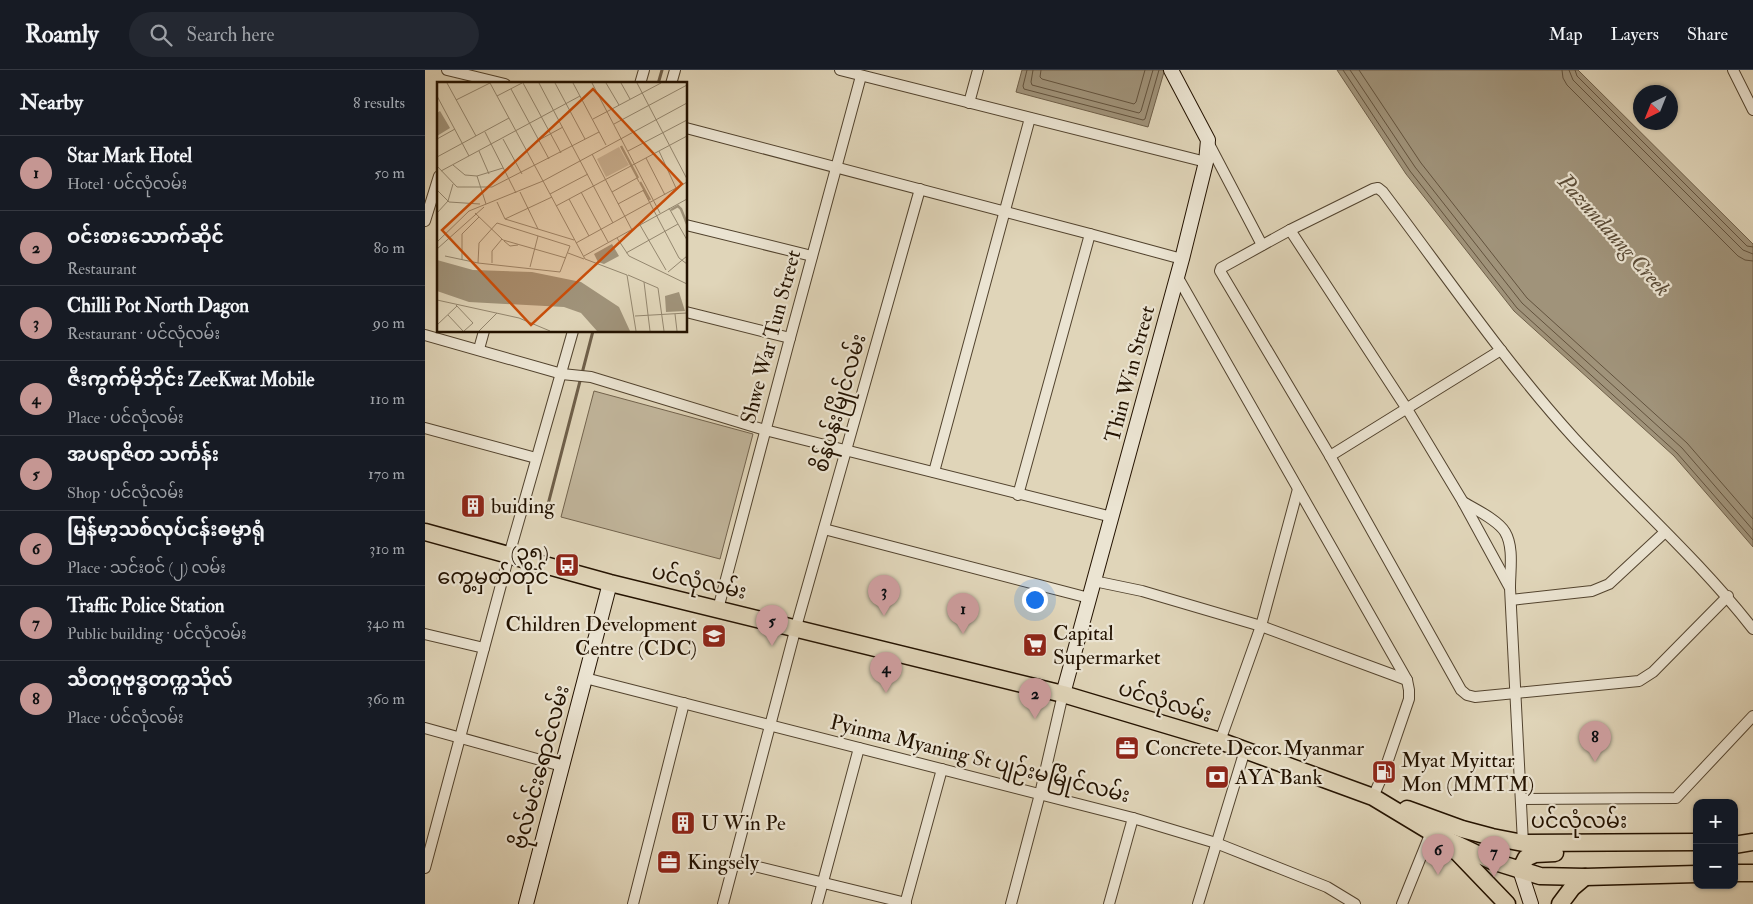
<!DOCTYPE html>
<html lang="en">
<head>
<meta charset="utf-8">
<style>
	body { margin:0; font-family:"IM FELL Double Pica","Noto Sans Myanmar",serif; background:#242831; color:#f1f3f6 }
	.controls { position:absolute; right:15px; bottom:15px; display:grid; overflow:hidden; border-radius:10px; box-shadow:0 1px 4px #0004 }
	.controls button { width:45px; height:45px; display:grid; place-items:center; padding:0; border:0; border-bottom:1px solid #363941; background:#171b24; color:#f1f3f6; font:25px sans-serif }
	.compass { position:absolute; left:1208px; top:15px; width:45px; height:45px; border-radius:50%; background:#171b24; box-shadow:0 1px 4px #0004; rotate:223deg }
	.you { position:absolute; left:609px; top:529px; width:18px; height:18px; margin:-12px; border:4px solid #fff; border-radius:50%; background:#1a73e8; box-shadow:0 0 0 8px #1a73e833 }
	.badge { display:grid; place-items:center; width:32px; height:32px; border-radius:50%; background:#c59692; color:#111; font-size:16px; font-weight:700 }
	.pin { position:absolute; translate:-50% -41px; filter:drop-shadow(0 1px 2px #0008) }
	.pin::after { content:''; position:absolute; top:26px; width:18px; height:15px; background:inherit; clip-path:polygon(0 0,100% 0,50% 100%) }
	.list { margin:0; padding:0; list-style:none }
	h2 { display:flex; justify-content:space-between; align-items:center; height:65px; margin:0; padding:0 20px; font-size:21px }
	h2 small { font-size:16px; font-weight:400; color:#9ea1a6 }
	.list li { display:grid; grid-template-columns:32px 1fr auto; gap:15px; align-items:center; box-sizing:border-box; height:75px; padding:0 20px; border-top:1px solid #363941 }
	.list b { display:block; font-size:19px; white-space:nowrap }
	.list p { margin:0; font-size:16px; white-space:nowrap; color:#9ea1a6 }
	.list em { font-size:16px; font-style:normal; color:#9ea1a6 }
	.icon { flex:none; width:28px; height:28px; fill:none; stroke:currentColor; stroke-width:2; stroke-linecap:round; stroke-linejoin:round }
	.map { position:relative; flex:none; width:1328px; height:834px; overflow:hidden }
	header { display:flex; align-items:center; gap:30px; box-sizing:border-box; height:70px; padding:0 25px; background:#171b24; border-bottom:1px solid #363941 }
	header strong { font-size:24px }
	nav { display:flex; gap:28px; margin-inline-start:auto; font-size:18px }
	.search { width:350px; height:45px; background:#242831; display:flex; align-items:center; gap:12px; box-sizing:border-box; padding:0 18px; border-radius:28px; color:#9ea1a6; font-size:19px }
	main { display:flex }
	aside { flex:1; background:#171b24 }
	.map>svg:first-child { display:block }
	.green { fill:#c0b49a; stroke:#72634d }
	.water { fill:#a0937a; stroke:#6e5f49 }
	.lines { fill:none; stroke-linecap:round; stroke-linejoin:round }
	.shore { stroke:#62523d; stroke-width:1 }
	.stream { stroke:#6e5f49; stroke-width:3 }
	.street-casing { stroke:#52432e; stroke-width:12 }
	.secondary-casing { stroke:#231200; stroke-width:16 }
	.primary-casing { stroke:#231200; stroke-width:19 }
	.street { stroke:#ebe4d2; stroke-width:10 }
	.secondary { stroke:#ebe4d2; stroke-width:14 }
	.primary { stroke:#e0d5b9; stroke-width:16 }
	.labels { text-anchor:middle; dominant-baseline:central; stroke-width:4.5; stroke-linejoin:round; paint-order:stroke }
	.street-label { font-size:21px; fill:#231200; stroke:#ebe4d2 }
	.poi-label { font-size:21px; fill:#231200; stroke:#ebe4d2; text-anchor:start }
	.water-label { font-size:22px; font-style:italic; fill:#5b4c37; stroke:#ebe4d2 }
	.inset-river { fill:none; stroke:#a0937a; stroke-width:2.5 }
	.inset-road { fill:none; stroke:#94876f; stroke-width:1 }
	.view { fill:#ca4e0a; fill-opacity:0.15; stroke:#ca4e0a; stroke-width:2.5 }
	.inset-edge { fill:none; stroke:#231200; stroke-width:2.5 }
</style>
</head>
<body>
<header>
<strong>Roamly</strong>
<div class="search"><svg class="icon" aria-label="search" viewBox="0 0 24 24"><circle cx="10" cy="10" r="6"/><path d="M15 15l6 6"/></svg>Search here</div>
<nav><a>Map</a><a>Layers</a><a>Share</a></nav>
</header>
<main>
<aside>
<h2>Nearby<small>8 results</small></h2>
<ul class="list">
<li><span class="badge">1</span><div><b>Star Mark Hotel</b><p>Hotel · ပင်လုံလမ်း</p></div><em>50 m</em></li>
<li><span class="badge">2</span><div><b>ဝင်းစားသောက်ဆိုင်</b><p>Restaurant</p></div><em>80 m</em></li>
<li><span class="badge">3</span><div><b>Chilli Pot North Dagon</b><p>Restaurant · ပင်လုံလမ်း</p></div><em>90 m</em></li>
<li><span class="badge">4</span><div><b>ဇီးကွက်မိုဘိုင်း ZeeKwat Mobile</b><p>Place · ပင်လုံလမ်း</p></div><em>110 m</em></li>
<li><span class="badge">5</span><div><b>အပရာဇိတ သင်္ကန်း</b><p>Shop · ပင်လုံလမ်း</p></div><em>170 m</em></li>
<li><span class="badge">6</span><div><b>မြန်မာ့သစ်လုပ်ငန်းဓမ္မာရုံ</b><p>Place · သင်းဝင် (၂) လမ်း</p></div><em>310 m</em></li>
<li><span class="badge">7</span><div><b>Traffic Police Station</b><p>Public building · ပင်လုံလမ်း</p></div><em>340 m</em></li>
<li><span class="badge">8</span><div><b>သီတဂူဗုဒ္ဓတက္ကသိုလ်</b><p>Place · ပင်လုံလမ်း</p></div><em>360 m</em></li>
</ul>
</aside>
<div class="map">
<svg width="1328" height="834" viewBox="0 0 1328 834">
	<rect width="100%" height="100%" fill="#e0d5b9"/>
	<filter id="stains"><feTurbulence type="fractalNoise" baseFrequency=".004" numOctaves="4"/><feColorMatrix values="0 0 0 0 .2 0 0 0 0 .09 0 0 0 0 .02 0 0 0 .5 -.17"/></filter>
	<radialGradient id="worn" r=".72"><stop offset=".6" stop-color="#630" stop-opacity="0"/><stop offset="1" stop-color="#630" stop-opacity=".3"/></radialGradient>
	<path class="green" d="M169,321L328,364L295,489L136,447Z"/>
	<g class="water">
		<path d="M597,0H738L739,2L723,57L591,22Z"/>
		<path d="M912,0H1153L1328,174V477L1249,386L1089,241L981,104Z"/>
	</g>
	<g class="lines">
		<g class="shore">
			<path d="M602,0L598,16L599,19L718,50L720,49L734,0"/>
			<path d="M608,0L606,12L607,15L714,43L716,41L728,0"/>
			<path d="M616,0L615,7L617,9L709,34L711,32L720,0"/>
			<path d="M918,0L985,101L1092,238L1252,383L1328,470"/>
			<path d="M925,0L990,97L1097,233L1257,378L1328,460"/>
			<path d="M934,0L996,93L1102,228L1262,373L1328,449"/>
			<path d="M1137,0L1138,8L1142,15L1313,186L1320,190L1328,191"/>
			<path d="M1144,0L1148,10L1318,180L1328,184"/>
			<path d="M1150,0L1152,6L1322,176L1328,177"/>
		</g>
		<g class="stream">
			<path d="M233,14L237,0"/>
			<path d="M120,446L168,261"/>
		</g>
		<defs>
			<g id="street">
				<path d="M22,0L80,14"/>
				<path d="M415,0L781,92"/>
				<path d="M1308,0L1328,40"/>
				<path d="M215,14L219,0"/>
				<path d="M246,14L250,0"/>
				<path d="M544,33L553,0"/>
				<path d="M261,58L665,164L757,189"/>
				<path d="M783,72L837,175"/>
				<path d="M0,151L14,106"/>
				<path d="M261,155L387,186"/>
				<path d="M865,160L982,339L1038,432L1085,518L1098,773"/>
				<path d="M752,206L982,610L984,620V629L959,702L948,727"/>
				<path d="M261,242L365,268"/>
				<path d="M0,265L137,304L166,307L340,360L687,447"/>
				<path d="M54,279L59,261"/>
				<path d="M0,358L111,388"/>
				<path d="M905,386L1076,280"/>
				<path d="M509,402L605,48"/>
				<path d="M593,425L665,164"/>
				<path d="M1038,432C1050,439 1073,450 1080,462C1089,477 1085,500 1085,517"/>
				<path d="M399,459L664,528"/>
				<path d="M669,511L717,521L836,556L982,610"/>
				<path d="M1303,526L1228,602L1214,611L1050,627L1042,625L1036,620L905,386L795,201L796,198L865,160L948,119L953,118L958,122C1020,204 1079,291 1149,368C1208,432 1274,490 1328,559"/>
				<path d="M1086,530L1167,521L1184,514L1240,462"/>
				<path d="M293,539L365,268L436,6"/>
				<path d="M0,564L59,578"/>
				<path d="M160,608L708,748L791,773L902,817L930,834"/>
				<path d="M0,658L137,696"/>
				<path d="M795,671L836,556L873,419"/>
				<path d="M1096,729L1251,728L1328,646"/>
				<path d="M309,791L481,833"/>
				<path d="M0,798L84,485L148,261"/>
				<path d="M208,834L259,633"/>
				<path d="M298,834L371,557L495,119"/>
				<path d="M392,834L434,678"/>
				<path d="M480,834L517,699"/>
				<path d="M586,834L615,724L638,624"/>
				<path d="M684,834L708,748"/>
				<path d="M773,834L820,680"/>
				<path d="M977,834L1006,762"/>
			</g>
			<g id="secondary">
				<path d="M638,624L757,189L781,92L783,70L746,0"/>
				<path d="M1095,800L1106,834"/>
				<path d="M101,834L185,513"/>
			</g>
			<g id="primary">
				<path d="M0,462L185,513L638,624L795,671L948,727L1006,762L1067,791L1115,806L1160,807L1272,804"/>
				<path d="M982,739L1037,759L1067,767L1098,773L1272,772"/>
				<path d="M1309,775L1328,772"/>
				<path d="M1024,776L1033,783L1082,834"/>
				<path d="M1095,800L1101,788L1110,784L1130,783"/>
				<path d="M1309,803H1328"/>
				<path d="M1135,834L1147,818L1160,807"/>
			</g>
		</defs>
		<use href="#street" class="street-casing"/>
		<use href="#secondary" class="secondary-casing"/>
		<use href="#primary" class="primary-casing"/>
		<use href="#street" class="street"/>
		<use href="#secondary" class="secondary"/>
		<use href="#primary" class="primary"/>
	</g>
	<defs>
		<symbol id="building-square" viewBox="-11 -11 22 22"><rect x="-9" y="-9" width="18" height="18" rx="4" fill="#8f2418" stroke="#ebe4d2"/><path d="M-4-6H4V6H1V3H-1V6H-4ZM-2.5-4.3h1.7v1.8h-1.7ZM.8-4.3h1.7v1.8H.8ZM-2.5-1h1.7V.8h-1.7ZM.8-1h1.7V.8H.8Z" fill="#fff"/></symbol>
		<symbol id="bus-square" viewBox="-11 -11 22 22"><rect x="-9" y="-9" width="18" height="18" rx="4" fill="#8f2418" stroke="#ebe4d2"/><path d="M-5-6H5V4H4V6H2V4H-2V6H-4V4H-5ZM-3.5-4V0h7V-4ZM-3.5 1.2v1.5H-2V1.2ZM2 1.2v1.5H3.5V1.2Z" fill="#fff"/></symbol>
		<symbol id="school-square" viewBox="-11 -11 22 22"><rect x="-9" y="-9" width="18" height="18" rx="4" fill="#8f2418" stroke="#ebe4d2"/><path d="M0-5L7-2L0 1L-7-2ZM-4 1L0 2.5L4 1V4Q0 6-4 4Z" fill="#fff"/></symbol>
		<symbol id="supermarket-square" viewBox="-11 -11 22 22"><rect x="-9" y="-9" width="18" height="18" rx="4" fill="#8f2418" stroke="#ebe4d2"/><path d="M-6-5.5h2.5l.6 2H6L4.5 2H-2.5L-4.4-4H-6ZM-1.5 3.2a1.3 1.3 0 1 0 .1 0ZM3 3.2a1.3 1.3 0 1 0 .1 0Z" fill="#fff"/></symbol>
		<symbol id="office-square" viewBox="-11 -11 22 22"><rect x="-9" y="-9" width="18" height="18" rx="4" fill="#8f2418" stroke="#ebe4d2"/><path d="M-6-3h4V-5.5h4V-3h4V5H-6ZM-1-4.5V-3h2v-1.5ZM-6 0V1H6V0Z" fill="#fff"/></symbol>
		<symbol id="fuel-square" viewBox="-11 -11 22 22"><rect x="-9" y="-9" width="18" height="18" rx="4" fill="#8f2418" stroke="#ebe4d2"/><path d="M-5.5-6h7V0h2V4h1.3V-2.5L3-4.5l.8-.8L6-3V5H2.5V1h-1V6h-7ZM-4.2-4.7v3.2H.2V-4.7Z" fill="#fff"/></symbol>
		<symbol id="bank-square" viewBox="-11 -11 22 22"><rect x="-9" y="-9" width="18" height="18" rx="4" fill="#8f2418" stroke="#ebe4d2"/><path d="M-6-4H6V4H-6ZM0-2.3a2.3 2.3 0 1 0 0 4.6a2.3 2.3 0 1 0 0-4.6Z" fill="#fff"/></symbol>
	</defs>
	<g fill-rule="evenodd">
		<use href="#building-square" x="34" y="422" width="28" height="28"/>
		<use href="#bus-square" x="128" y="481" width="28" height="28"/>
		<use href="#school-square" x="275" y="552" width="28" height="28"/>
		<use href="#supermarket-square" x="596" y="561" width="28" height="28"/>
		<use href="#office-square" x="688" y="664" width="28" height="28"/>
		<use href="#fuel-square" x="945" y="688" width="28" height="28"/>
		<use href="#bank-square" x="778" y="693" width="28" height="28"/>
		<use href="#building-square" x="244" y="739" width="28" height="28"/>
		<use href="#office-square" x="230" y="778" width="28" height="28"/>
	</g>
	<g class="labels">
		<g class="street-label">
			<text transform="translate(346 267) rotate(-75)">Shwe War Tun Street</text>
			<text transform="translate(705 304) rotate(-75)">Thin Win Street</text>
			<text transform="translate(415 333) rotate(-74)">စိန်ပန်းမြိုင်လမ်း</text>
			<text transform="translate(274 512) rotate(13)">ပင်လုံလမ်း</text>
			<text transform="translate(740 632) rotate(17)">ပင်လုံလမ်း</text>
			<text transform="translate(555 689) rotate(14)">Pyinma Myaning St ပျဉ်းမမြိုင်လမ်း</text>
			<text transform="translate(116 697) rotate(-75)">ဗိုလ်မင်းရောင်လမ်း</text>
			<text x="1154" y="751">ပင်လုံလမ်း</text>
		</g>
		<g class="poi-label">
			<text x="66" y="436">buiding</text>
			<text x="124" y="483" text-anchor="end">(၃၅)<tspan x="124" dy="24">ကွေ့မှတ်တိုင်</tspan></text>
			<text x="272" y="554" text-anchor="end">Children Development<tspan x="272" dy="24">Centre (CDC)</tspan></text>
			<text x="628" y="563">Capital<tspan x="628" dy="24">Supermarket</tspan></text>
			<text x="720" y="678">Concrete Decor Myanmar</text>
			<text x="976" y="690">Myat Myittar<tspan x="976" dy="24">Mon (MMTM)</tspan></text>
			<text x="810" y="707">AYA Bank</text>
			<text x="276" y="753">U Win Pe</text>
			<text x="262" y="792">Kingsely</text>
		</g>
		<g class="water-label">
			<text transform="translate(1189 165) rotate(48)">Pazundaung Creek</text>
		</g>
	</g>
	<g transform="translate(12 12)">
		<rect width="250" height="250" fill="#e0d5b9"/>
		<path d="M182,65L192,83L169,95L160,77Z" fill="#c0b49a"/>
		<path d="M3,29L13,46L0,54V31ZM175,162L182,174L167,182L161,180L157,172ZM0,178L36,188L95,190L144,200L182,225L193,249H160L144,231L127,225L32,220L0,209ZM242,210L248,229L229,230L228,214Z" fill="#a0937a"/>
		<path class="inset-river" d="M184,64L201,96M203,100L213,118M234,128L241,124L244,127L250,142"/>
		<path class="inset-road" d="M10,1L39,54M53,1L106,99M86,1L124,71M102,1L176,141M118,1L148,57M136,1L169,63M155,1L223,131M169,1L182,23M184,1L193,17M200,1L250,97M74,7L112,77M0,14L32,74M60,14L85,1M19,18L53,1M156,37L224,1M177,42L250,3M48,50L79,111M0,57L18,47M66,57L85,92M102,58L126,45M42,69L52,92M191,69L250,38M222,69L239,106M155,72L195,148M0,75L72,36M209,76L228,113M16,83L28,93L40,94L66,86M0,84L20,105H55L162,50M4,89L143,14M40,94L49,122M106,99L148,177L190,193L199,249M0,108L12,120L43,122M206,108L242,176L250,182M83,110L101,147M144,110L171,160M175,110L200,96L202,100M113,112L151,92M132,117L152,154M60,120L68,137L137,158M181,122L207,108M119,124L250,54M232,126L250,158M0,131L11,119L16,102M38,131L66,158L129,176M68,137L115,115M203,143L229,188M180,156L192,174L250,202M67,159L73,164L81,163M0,160L32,129L106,99L250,21M139,161L250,100M0,167L47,125M131,171L147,177M189,171L241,142M8,174L41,181L123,190L133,164L60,141L42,161L41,181M147,174L250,117M25,178V152L42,135M55,181V169L65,157M93,185L101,154M231,190L250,174M191,193L221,206L227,249M207,200L213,249M0,218L82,236L113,249M19,223L36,241L27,249M238,232L240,249M11,233L26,249M198,234L250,231M0,243L20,224M42,249L60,231"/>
		<path class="view" d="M156,7L245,102L94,243L5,148Z"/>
		<rect width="250" height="250" class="inset-edge"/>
	</g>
	<rect width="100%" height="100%" filter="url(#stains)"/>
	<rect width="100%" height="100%" fill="url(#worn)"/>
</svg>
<div class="controls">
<button>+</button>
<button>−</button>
</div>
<svg class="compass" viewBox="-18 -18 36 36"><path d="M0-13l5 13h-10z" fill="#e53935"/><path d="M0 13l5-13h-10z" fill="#9ea1a6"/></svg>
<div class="you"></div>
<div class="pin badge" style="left:538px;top:564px">1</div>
<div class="pin badge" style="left:610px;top:649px">2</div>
<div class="pin badge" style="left:459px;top:546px">3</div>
<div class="pin badge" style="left:461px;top:623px">4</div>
<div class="pin badge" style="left:347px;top:576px">5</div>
<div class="pin badge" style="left:1013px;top:805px">6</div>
<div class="pin badge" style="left:1069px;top:807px">7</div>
<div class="pin badge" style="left:1170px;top:692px">8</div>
</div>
</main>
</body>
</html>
